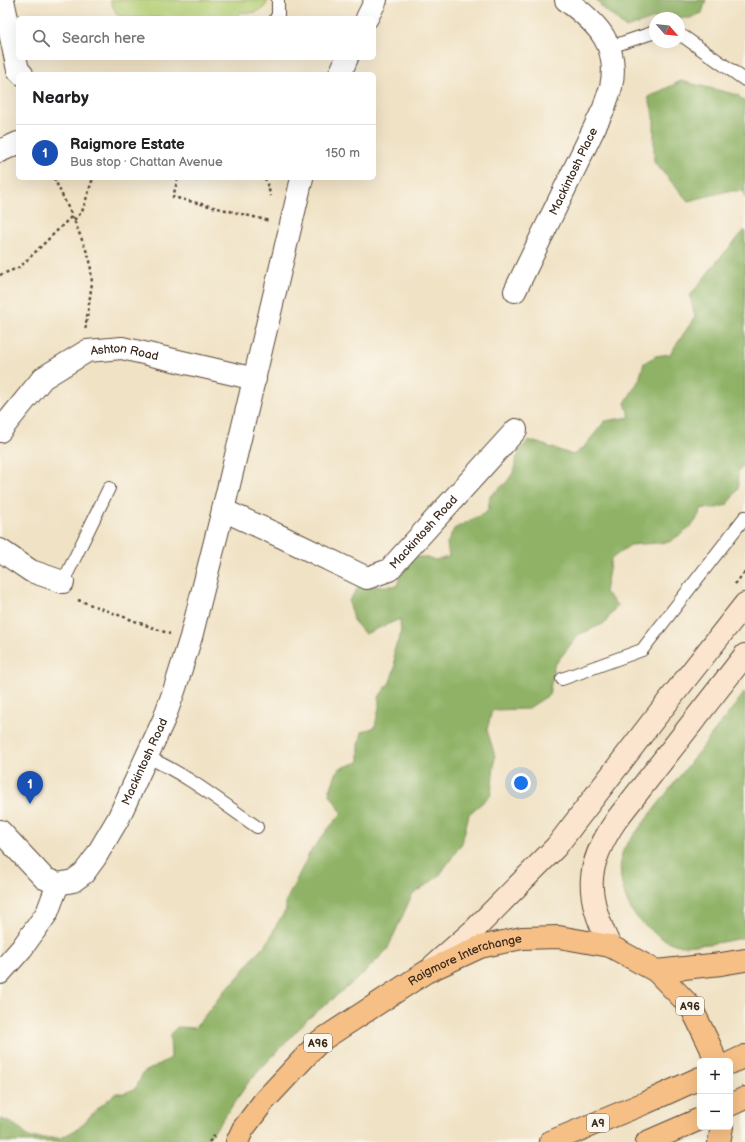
<!DOCTYPE html>
<html lang="en">
<head>
<meta charset="utf-8">
<style>
	body { margin:0; font-family:"Balsamiq Sans",sans-serif; background:#f6f6f6; color:#202124 }
	.controls { position:absolute; right:12px; bottom:12px; display:grid; overflow:hidden; border-radius:6px; box-shadow:0 4px 16px #0002 }
	.controls button { width:36px; height:36px; display:grid; place-items:center; padding:0; border:0; border-bottom:1px solid #e0e0e0; background:#fff; color:#202124; font:20px sans-serif }
	.compass { position:absolute; left:649px; top:12px; width:36px; height:36px; border-radius:50%; background:#fff; box-shadow:0 4px 16px #0002; rotate:118deg }
	.you { position:absolute; left:521px; top:783px; width:14px; height:14px; margin:-10px; border:3px solid #fff; border-radius:50%; background:#1a73e8; box-shadow:0 0 0 6px #1a73e833 }
	.badge { display:grid; place-items:center; width:26px; height:26px; border-radius:50%; background:#1a73e8; color:#fff; font-size:13px; font-weight:700 }
	.pin { position:absolute; translate:-50% -33px; filter:drop-shadow(0 1px 2px #0008) }
	.pin::after { content:''; position:absolute; top:21px; width:14px; height:12px; background:inherit; clip-path:polygon(0 0,100% 0,50% 100%) }
	.list { margin:0; padding:0; list-style:none }
	h2 { display:flex; justify-content:space-between; align-items:center; height:52px; margin:0; padding:0 16px; font-size:17px }
	h2 small { font-size:13px; font-weight:400; color:#757577 }
	.list li { display:grid; grid-template-columns:26px 1fr auto; gap:12px; align-items:center; box-sizing:border-box; height:56px; padding:0 16px; border-top:1px solid #e0e0e0 }
	.list b { display:block; font-size:15px; white-space:nowrap }
	.list p { margin:0; font-size:13px; white-space:nowrap; color:#757577 }
	.list em { font-size:13px; font-style:normal; color:#757577 }
	.icon { flex:none; width:22px; height:22px; fill:none; stroke:currentColor; stroke-width:2; stroke-linecap:round; stroke-linejoin:round }
	.map { position:relative; flex:none; width:745px; height:1142px; overflow:hidden }
	.search { position:absolute; background:#fff; box-shadow:0 4px 16px #0002; left:16px; top:16px; width:360px; height:44px; display:flex; align-items:center; gap:10px; box-sizing:border-box; padding:0 14px; border-radius:6px; color:#757577; font-size:15px }
	.panel { position:absolute; background:#fff; box-shadow:0 4px 16px #0002; left:16px; top:72px; width:360px; height:108px; border-radius:6px }
	.map>svg:first-child { display:block }
	.green { fill:#b4cf74; stroke:#787c49 }
	.forest { fill:#8fb266; stroke:#656e42 }
	.lines { fill:none; stroke-linecap:round; stroke-linejoin:round }
	.service-casing { stroke:#564637; stroke-width:14 }
	.minor-casing { stroke:#564637; stroke-width:24 }
	.secondary-casing { stroke:#564637; stroke-width:24 }
	.trunk-casing { stroke:#564637; stroke-width:24 }
	.path { stroke:#564637; stroke-width:2.5; stroke-dasharray:3 3; stroke-linecap:butt }
	.service { stroke:#fff; stroke-width:12 }
	.minor { stroke:#fff; stroke-width:22 }
	.secondary { stroke:#fbe5cf; stroke-width:22 }
	.trunk { stroke:#f5bf86; stroke-width:22 }
	.labels { text-anchor:middle; dominant-baseline:central; stroke-width:3; stroke-linejoin:round; paint-order:stroke }
	.shield { fill:#fbf7ec; stroke:#75685c; stroke-width:1 }
	.shield-label { font-size:11px; font-weight:bold; fill:#3b2a1e }
	.street-label { font-size:12px; fill:#3b2a1e; stroke:#fbf7ec }
</style>
</head>
<body>
<div class="map">
<svg width="745" height="1142" viewBox="0 0 745 1142">
	<rect width="100%" height="100%" fill="#fbf7ec"/>
	<filter id="ink" filterUnits="userSpaceOnUse"><feTurbulence type="fractalNoise" baseFrequency=".025" numOctaves="2"/><feDisplacementMap in="SourceGraphic" scale="8" xChannelSelector="R" yChannelSelector="G"/><feConvolveMatrix kernelMatrix="1 2 1 2 8 2 1 2 1" color-interpolation-filters="sRGB"/></filter>
	<filter id="wash" filterUnits="userSpaceOnUse"><feTurbulence type="fractalNoise" baseFrequency=".012" numOctaves="4" result="noise"/><feDisplacementMap in="SourceGraphic" scale="16" xChannelSelector="R" yChannelSelector="G"/><feGaussianBlur stdDeviation="0.9" result="paint"/><feColorMatrix in="noise" values="0 0 0 0 0 0 0 0 0 0 0 0 0 0 0 0 0 1.4 0 .05"/><feComposite in="paint" operator="in"/></filter>
	<g filter="url(#wash)">
		<rect width="100%" height="100%" fill="#f0e2c5"/>
		<path class="green" d="M110,0H268C264,13 252,14 240,12L236,18H127L117,15Z"/>
		<g class="forest">
			<path d="M597,0H706L702,13L690,18H655L626,28L602,7Z"/>
			<path d="M681,81L738,95L745,102V198L744,191H728L688,201L654,162V115L648,97Z"/>
			<path d="M745,230V465L738,471V489L727,505L712,509L702,508L695,522L684,532L669,542L630,545L611,559L605,592L617,605L605,623L578,635L554,666L549,695L527,709L492,710L487,730L495,756L491,795L469,814L462,843L439,876L412,895L387,950L362,975L309,1018L250,1080L219,1125L204,1142H0V1119C13,1122 20,1128 29,1138H61L79,1128L96,1110L116,1093H125L136,1088L143,1073L171,1058L170,1035L177,1027L195,1028L225,990L241,974L256,954L268,942L278,922L286,910V901L309,854L328,829L342,813L329,793L338,769L359,762V745L362,732L375,727L379,707V697L390,682L395,667L394,650L401,634L400,619L365,634L353,620L349,601L359,586H397L402,570L415,557H423L435,560L449,557L447,544L454,529L488,511L490,496L506,483L515,470V462L520,450L529,440L573,455L584,447L605,421L630,417L625,403L639,380L644,363L656,356L670,354L695,317L690,296L718,260Z"/>
			<path d="M745,692V937C729,941 713,944 697,945C692,945 686,946 682,946C665,943 644,927 634,914C622,898 616,866 624,848Z"/>
		</g>
	</g>
	<g filter="url(#ink)">
		<g class="lines">
			<defs>
				<g id="service">
					<path d="M276,18L278,15V0"/>
					<path d="M679,36L684,37L745,80"/>
					<path d="M610,47L655,32"/>
					<path d="M63,582L109,488"/>
					<path d="M562,679L642,650L745,517"/>
					<path d="M147,757C186,774 221,802 257,827"/>
				</g>
				<g id="minor">
					<path d="M3,0L18,70L22,74"/>
					<path d="M367,18L376,0"/>
					<path d="M340,74L347,58"/>
					<path d="M0,151L18,143"/>
					<path id="s1" d="M515,291L604,108C606,101 609,94 611,87C620,45 597,23 566,0"/>
					<path id="s2" d="M0,431L43,378L87,351L122,348L255,379"/>
					<path id="s3" d="M223,510L282,537L367,578L389,570L516,430"/>
					<path d="M0,550L31,571L63,582"/>
					<path d="M0,831L44,878L58,884"/>
					<path id="s4" d="M58,884L73,881L84,873L95,858L118,819L164,719L175,688L191,637L223,510L302,178"/>
					<path d="M0,973L22,948L47,913L58,884"/>
				</g>
				<g id="secondary">
					<path d="M610,946C585,894 584,867 617,819L745,655"/>
					<path d="M434,965L475,929L556,847L651,723L745,604"/>
				</g>
				<g id="trunk">
					<path d="M656,971L721,964L745,960"/>
					<path d="M730,1063L745,1056"/>
					<path d="M730,1105L745,1098"/>
					<path id="s5" d="M237,1142L243,1129L264,1101L320,1041L426,972L480,947L522,938L559,937L610,946L656,971L691,1007L711,1048L715,1061"/>
					<path d="M550,1142L645,1103L700,1078"/>
					<path d="M647,1142L700,1119"/>
					<path d="M719,1142L722,1127"/>
				</g>
			</defs>
			<use href="#service" class="service-casing"/>
			<use href="#minor" class="minor-casing"/>
			<use href="#secondary" class="secondary-casing"/>
			<use href="#trunk" class="trunk-casing"/>
			<g class="path">
				<path d="M54,178L74,220L90,260L92,283L85,331"/>
				<path d="M178,178L173,197L270,221"/>
				<path d="M265,178L271,196"/>
				<path d="M74,220L82,212L93,178"/>
				<path d="M0,275L20,267L72,216"/>
				<path d="M735,584L745,572"/>
				<path d="M78,600L170,634"/>
				<path d="M209,1142L216,1134"/>
			</g>
			<use href="#service" class="service"/>
			<use href="#minor" class="minor"/>
			<use href="#secondary" class="secondary"/>
			<use href="#trunk" class="trunk"/>
		</g>
	</g>
	<g class="labels">
		<g class="shield">
			<rect x="676" y="997" width="28" height="18" rx="3"/>
			<rect x="304" y="1034" width="28" height="18" rx="3"/>
			<rect x="587" y="1114" width="22" height="18" rx="3"/>
		</g>
		<g class="shield-label">
			<text x="690" y="1006">A96</text>
			<text x="318" y="1043">A96</text>
			<text x="598" y="1123">A9</text>
		</g>
		<g class="street-label">
			<text stroke="none"><textPath href="#s1" startOffset="133">Mackintosh Place</textPath></text>
			<text stroke="none"><textPath href="#s2" startOffset="158">Ashton Road</textPath></text>
			<text stroke="none"><textPath href="#s3" startOffset="234">Mackintosh Road</textPath></text>
			<text stroke="none"><textPath href="#s4" startOffset="156">Mackintosh Road</textPath></text>
			<text stroke="none"><textPath href="#s5" startOffset="299">Raigmore Interchange</textPath></text>
		</g>
	</g>
</svg>
<div class="controls">
<button>+</button>
<button>−</button>
</div>
<svg class="compass" viewBox="-18 -18 36 36"><path d="M0-13l5 13h-10z" fill="#e53935"/><path d="M0 13l5-13h-10z" fill="#757577"/></svg>
<div class="you"></div>
<div class="pin badge" style="left:30px;top:804px;background:#1a4fb4">1</div>
<div class="search"><svg class="icon" aria-label="search" viewBox="0 0 24 24"><circle cx="10" cy="10" r="6"/><path d="M15 15l6 6"/></svg>Search here</div>
<section class="panel">
<h2>Nearby<small></small></h2>
<ul class="list">
<li><span class="badge" style="background:#1a4fb4">1</span><div><b>Raigmore Estate</b><p>Bus stop · Chattan Avenue</p></div><em>150 m</em></li>
</ul>
</section>
</div>
</body>
</html>
